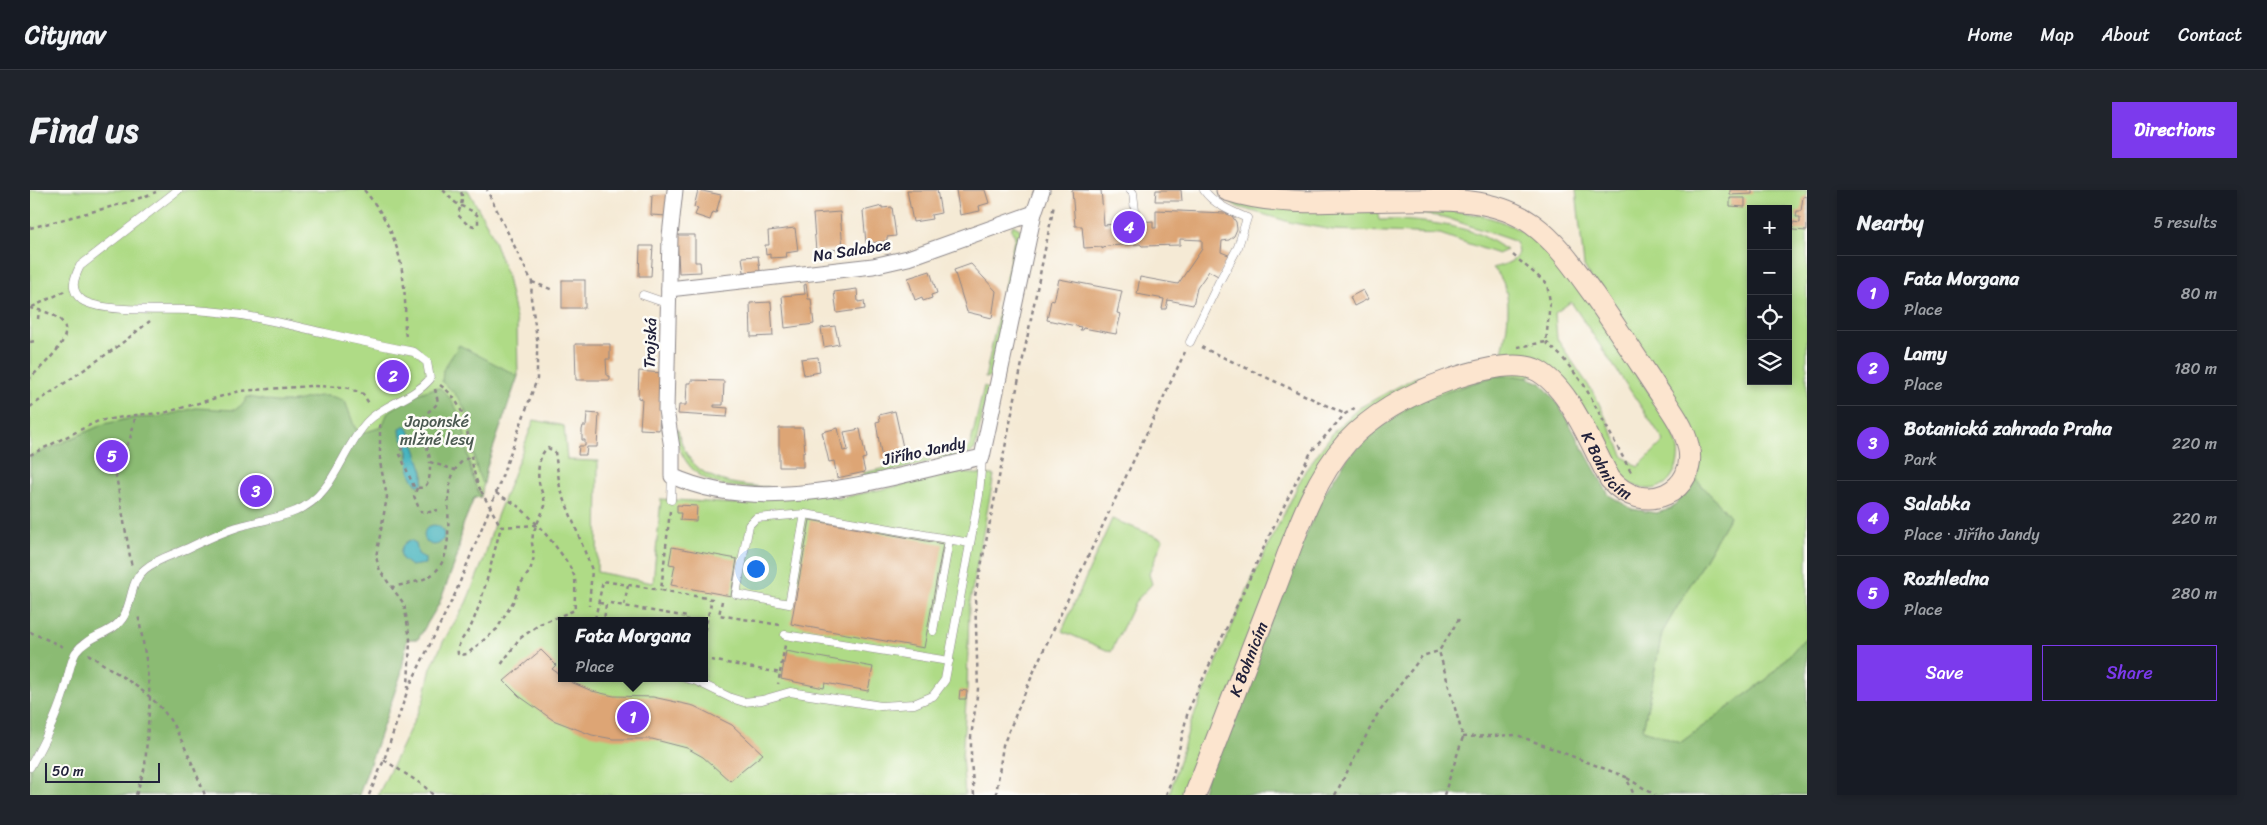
<!DOCTYPE html>
<html lang="en">
<head>
<meta charset="utf-8">
<style>
	body { margin:0; font-family:Sriracha,sans-serif; background:#20242c; color:#f1f3f6 }
	.controls { position:absolute; right:15px; top:15px; display:grid; overflow:hidden; border-radius:0px; box-shadow:0 2px 8px #0003 }
	.controls button { width:45px; height:45px; display:grid; place-items:center; padding:0; border:0; border-bottom:1px solid #363941; background:#171b24; color:#f1f3f6; font:25px sans-serif }
	.scale { position:absolute; left:15px; bottom:12px; width:115px; box-sizing:border-box; padding-left:5px; border:2px solid #22223b; border-top:0; font-size:14px; line-height:18px; white-space:nowrap; color:#22223b; -webkit-text-stroke:4px #fdfcf7; paint-order:stroke }
	.you { position:absolute; left:725px; top:378px; width:18px; height:18px; margin:-12px; border:4px solid #fff; border-radius:50%; background:#1a73e8; box-shadow:0 0 0 8px #1a73e833 }
	.badge { display:grid; place-items:center; width:32px; height:32px; border-radius:50%; background:#7c3aed; color:#fff; font-size:16px; font-weight:700 }
	.pin { position:absolute; translate:-50% -50%; border:2px solid #fff; box-shadow:0 1px 5px #0006 }
	.popup { position:absolute; left:528px; top:427px; width:150px; height:65px; box-sizing:border-box; display:grid; place-content:center; border-radius:0px; background:#171b24; filter:drop-shadow(0 1px 4px #0005); font-size:16px; white-space:nowrap; color:#9ea1a6 }
	.popup b { font-size:19px; color:#f1f3f6 }
	.popup::after { content:''; position:absolute; left:50%; top:100%; margin-left:-10px; border:10px solid transparent; border-top-color:#171b24 }
	.list { margin:0; padding:0; list-style:none }
	h2 { display:flex; justify-content:space-between; align-items:center; height:65px; margin:0; padding:0 20px; font-size:21px }
	h2 small { font-size:16px; font-weight:400; color:#9ea1a6 }
	.list li { display:grid; grid-template-columns:32px 1fr auto; gap:15px; align-items:center; box-sizing:border-box; height:75px; padding:0 20px; border-top:1px solid #363941 }
	.list b { display:block; font-size:19px; white-space:nowrap }
	.list p { margin:0; font-size:16px; white-space:nowrap; color:#9ea1a6 }
	.list em { font-size:16px; font-style:normal; color:#9ea1a6 }
	.actions { display:flex; gap:10px; padding:15px 20px }
	.actions a { flex:1; padding:11px 0; border:1px solid #7c3aed; border-radius:0px; text-align:center; font-size:18px; color:#7c3aed }
	.actions .main { background:#7c3aed; color:#fff }
	.icon { flex:none; width:28px; height:28px; fill:none; stroke:currentColor; stroke-width:2; stroke-linecap:round; stroke-linejoin:round }
	.map { position:relative; flex:none; width:1777px; height:605px; overflow:hidden; border-radius:0px }
	header { display:flex; align-items:center; gap:30px; box-sizing:border-box; height:70px; padding:0 25px; background:#171b24; border-bottom:1px solid #363941 }
	header strong { font-size:24px }
	nav { display:flex; gap:28px; margin-inline-start:auto; font-size:18px }
	.intro { display:flex; align-items:center; justify-content:space-between; box-sizing:border-box; height:120px; padding:0 30px }
	h1 { margin:0; font-size:35px }
	.button { padding:12px 22px; border-radius:0px; background:#7c3aed; color:#fff; font-size:18px; font-weight:700 }
	main { display:flex; gap:30px; padding:0 30px }
	aside { flex:1; background:#171b24; border-radius:0px; box-shadow:0 2px 8px #0003 }
	.map>svg:first-child { display:block }
	.green { fill:#afdb86; stroke:#687e60; fill-rule:evenodd }
	.forest { fill:#8bbb73; stroke:#566e57; fill-rule:evenodd }
	.water { fill:#43b2bd; stroke:#326a7c }
	.building { fill:#dda575 }
	.lines { fill:none; stroke-linecap:round; stroke-linejoin:round }
	.lane-casing { stroke:#8c8688; stroke-width:9 }
	.street-casing { stroke:#8c8688; stroke-width:17 }
	.secondary-casing { stroke:#8c8688; stroke-width:23 }
	.path { stroke:#8c8688; stroke-width:2.5; stroke-dasharray:4 4; stroke-linecap:butt }
	.lane { stroke:#fff; stroke-width:8 }
	.street { stroke:#fff; stroke-width:15 }
	.secondary { stroke:#fce5cf; stroke-width:21 }
	.path-bridge { stroke:#8c8688; stroke-width:2.5; stroke-dasharray:4 4; stroke-linecap:butt }
	.labels { text-anchor:middle; dominant-baseline:central; stroke-width:5; stroke-linejoin:round; paint-order:stroke }
	.street-label { font-size:16px; fill:#22223b; stroke:#fdfcf7 }
	.park-label { font-size:16px; fill:#4c5a52; stroke:#fdfcf7 }
</style>
</head>
<body>
<header>
<strong>Citynav</strong>
<nav><a>Home</a><a>Map</a><a>About</a><a>Contact</a></nav>
</header>
<div class="intro"><h1>Find us</h1><a class="button">Directions</a></div>
<main>
<div class="map">
<svg width="1777" height="605" viewBox="0 0 1777 605">
	<rect width="100%" height="100%" fill="#fdfcf7"/>
	<filter id="ink" filterUnits="userSpaceOnUse"><feTurbulence type="fractalNoise" baseFrequency=".02" numOctaves="2"/><feDisplacementMap in="SourceGraphic" scale="10" xChannelSelector="R" yChannelSelector="G"/><feConvolveMatrix kernelMatrix="1 2 1 2 8 2 1 2 1" color-interpolation-filters="sRGB"/></filter>
	<filter id="wash" filterUnits="userSpaceOnUse"><feTurbulence type="fractalNoise" baseFrequency=".0096" numOctaves="4" result="noise"/><feDisplacementMap in="SourceGraphic" scale="20" xChannelSelector="R" yChannelSelector="G"/><feGaussianBlur stdDeviation="1.12" result="paint"/><feColorMatrix in="noise" values="0 0 0 0 0 0 0 0 0 0 0 0 0 0 0 0 0 1.4 0 .05"/><feComposite in="paint" operator="in"/></filter>
	<g filter="url(#wash)">
		<rect width="100%" height="100%" fill="#f5ead5"/>
		<g class="green">
			<path d="M0,0H438L460,40L476,83L487,134L488,186L457,276L451,307L444,308L433,335L427,367L409,414L388,449H377L371,484L329,605H0Z"/>
			<path d="M1546,0H1777V446L1737,489L1650,553L1613,540L1632,443L1700,326L1666,289L1670,271L1554,76ZM1721,19H1758V191H1721Z"/>
			<path d="M1199,11L1347,20L1349,30C1377,29 1428,34 1453,46C1461,50 1469,56 1477,60L1468,64L1410,44L1303,40L1263,33L1208,17Z"/>
			<path d="M1375,19C1414,20 1454,20 1489,40C1500,46 1512,53 1520,62C1553,97 1577,140 1604,180C1618,202 1643,233 1648,259C1650,271 1645,285 1636,293C1621,304 1609,298 1594,291L1521,180L1321,238L1158,605H1139L1160,535L1222,389L1275,281L1305,240L1329,218L1384,188L1447,168L1472,162C1478,135 1485,99 1463,78C1477,74 1496,69 1484,51L1414,27L1375,22ZM1541,112L1634,251L1608,277L1594,267L1565,205L1527,149L1525,123Z"/>
			<path d="M983,35L990,39L991,45L960,187L955,188L985,46L981,40Z"/>
			<path d="M954,196L958,199L945,259L938,265L909,269L908,267L934,261L940,257Z"/>
			<path d="M504,230L534,236L537,270L568,271L567,382L623,393L631,309L706,314L707,309L804,302L806,309L928,283L964,285L939,417L937,499L932,567L935,605H348L393,512L401,478L413,452L436,413L454,369L464,334ZM532,431H674V488H532Z"/>
			<path d="M645,240H648C658,289 695,295 739,297C693,301 653,293 645,240Z"/>
			<path d="M900,268V272L837,287L833,283Z"/>
			<path d="M1082,329L1133,349L1119,384L1122,394L1105,412L1081,462L1032,441Z"/>
		</g>
		<g class="forest">
			<path d="M429,155L488,186L457,276L454,294C444,286 442,242 437,226C433,212 424,201 412,192L413,180Z"/>
			<path d="M1465,186H1486L1499,188L1511,193L1529,215L1579,305L1602,319L1626,323L1641,319L1666,289L1700,326L1632,443L1613,540L1650,553L1737,489L1777,446V605H1172L1181,569L1293,305L1320,264L1349,238L1386,212Z"/>
			<path d="M410,198C445,228 430,271 451,307L444,308L433,335L427,367L409,414L388,449H377L371,484L329,605H0V267L74,234L103,228L129,227L166,218L205,220L215,212L217,207C229,208 241,213 253,212C277,212 289,199 315,211L325,238L333,243L352,237L358,222C374,212 391,199 410,198ZM381,248L393,282V293L377,266Z"/>
		</g>
		<g class="water">
			<path d="M373,236H377L379,240L393,282V293L390,295H387C377,284 379,274 378,261C377,254 370,251 370,239Z"/>
			<circle cx="404" cy="345" r="10"/>
			<path d="M380,350L386,353L388,364L395,368V374L381,376L372,369C369,361 371,354 380,350Z"/>
		</g>
		<g id="blocks">
			<g class="building">
				<path d="M668,0L691,5L686,23L683,22L680,30L665,25L668,18L664,17Z"/>
				<path d="M877,0H907L911,23L901,25L902,29L883,32Z"/>
				<path d="M926,0H955L959,13L949,16L950,21L930,25Z"/>
				<path d="M1042,0H1071L1074,35L1123,31V38H1126V20L1195,23L1202,26L1206,32L1207,39L1204,46L1199,50L1192,51L1191,62L1201,66L1188,86L1179,81L1167,98L1163,115L1138,110L1136,119H1132L1134,109L1107,104L1110,87L1148,94L1172,59V50L1150,49V55L1112,56L1110,54L1077,56L1072,59V57L1054,58L1052,36H1045Z"/>
				<path d="M1126,0H1151L1152,11H1125Z"/>
				<path d="M1700,0H1722V4L1700,5Z"/>
				<path d="M640,4L637,26L621,25L622,5Z"/>
				<path d="M1777,6V41L1763,40V32L1770,33V27H1766L1767,21H1771L1773,7Z"/>
				<path d="M1700,8H1715V17L1700,16Z"/>
				<path d="M852,16V18L862,17L866,46L857,47V50L851,52L836,53L833,21Z"/>
				<path d="M810,22L813,59L786,61L783,24Z"/>
				<path d="M765,38L768,61L756,63L757,67L740,68V64L736,65L735,55H739L738,41Z"/>
				<path d="M647,45H665V72H670L671,82L649,83Z"/>
				<path d="M610,56H623L621,86H609Z"/>
				<path d="M728,66L730,81L714,82L712,67Z"/>
				<path d="M941,74L966,101L962,128L937,122L924,80Z"/>
				<path d="M900,81L907,103L901,105L902,108L893,111L892,107L885,110L878,88Z"/>
				<path d="M1029,89L1092,101L1087,123L1091,124L1086,144L1053,138L1052,140H1050L1051,137L1017,130L1021,110L1024,111Z"/>
				<rect x="532" y="90" width="23" height="28"/>
				<path d="M776,94L778,109H781L784,134L755,138L752,106L775,104L774,95Z"/>
				<path d="M827,99L828,112L834,111L835,119L807,123L804,102Z"/>
				<path d="M1333,100L1338,109L1324,116L1320,107Z"/>
				<path d="M741,112L743,146L721,147L720,113Z"/>
				<path d="M805,136L809,154L794,157L791,138Z"/>
				<path d="M545,154H580V169H576L577,186H580V190H546Z"/>
				<path d="M788,167L790,182L774,185L771,169Z"/>
				<path d="M609,181L632,183L629,240L610,239L612,209L608,208Z"/>
				<path d="M661,190L694,191L693,215H684V217L698,218L697,227L648,224L649,215H656L657,193H661Z"/>
				<path d="M865,221L874,262L859,265L860,268L852,270L846,232L850,231L849,225Z"/>
				<path d="M557,223L569,224L567,257H557L556,265H548L549,256H555V250H552V240L553,236H556Z"/>
				<path d="M749,238H773L775,262H773V277H749Z"/>
				<path d="M808,238L813,261L818,260L814,242L830,239L836,268L832,269L835,282L807,288L804,271L799,272L792,242Z"/>
				<path d="M647,315L667,316L666,331L650,330L651,323H647Z"/>
				<path d="M780,330L913,354L894,458L761,434Z"/>
				<path d="M642,357L707,369L701,406L641,395L645,375L639,374Z"/>
				<path d="M511,460L526,475L522,479L532,486V488L562,501L584,506L623,507L664,516L702,535L733,564L700,591L673,567L657,558L622,549H583L562,545L523,530L489,506L474,491Z"/>
				<path d="M756,461L843,477L838,501L795,493L794,498L751,489Z"/>
				<path d="M930,500L937,501L936,509H929Z"/>
			</g>
		</g>
	</g>
	<g filter="url(#ink)">
		<use href="#blocks" fill-opacity="0" stroke="#8c8688" stroke-width="1"/>
		<g class="lines">
			<defs>
				<g id="lane">
					<path d="M1100,0L1103,3L1106,30"/>
					<path d="M613,105L639,114"/>
					<path d="M1160,152L1189,92L1208,57L1217,28C1203,22 1183,14 1174,0"/>
					<path d="M641,310L642,286"/>
					<path d="M775,324L759,414L706,404L719,335L726,328L775,324L940,353"/>
					<path d="M903,441L919,350"/>
					<path d="M755,445L919,471"/>
					<path d="M655,488L664,490L701,508L714,512L732,510L760,502L851,516L884,514L903,506L915,490L949,305L952,267"/>
					<path d="M0,577C13,554 25,530 33,505C37,494 40,471 46,462C58,445 84,444 94,426C103,410 100,391 115,379C127,369 142,365 156,359C176,350 194,340 215,335C232,330 250,328 266,321C305,305 311,259 338,231C356,213 383,209 400,189L397,172L384,162C354,156 324,150 295,143C252,133 209,122 164,120C139,119 71,123 52,110C39,100 44,88 50,76L148,0"/>
				</g>
				<g id="street">
					<path d="M645,0L640,46L636,220L642,258V286C735,329 857,287 952,267L1004,23L1012,0"/>
					<path d="M639,99L843,76L878,68L1004,23"/>
				</g>
				<g id="secondary">
					<path id="s1" d="M1165,605C1191,538 1217,471 1243,404C1263,353 1280,294 1317,252C1344,223 1382,203 1419,190C1442,182 1481,170 1504,179C1539,194 1562,258 1580,289C1613,328 1670,302 1658,255C1653,233 1635,212 1623,193C1604,164 1584,134 1564,105C1545,79 1528,53 1502,34C1466,8 1416,9 1374,10C1317,10 1252,18 1197,0"/>
				</g>
			</defs>
			<use href="#lane" class="lane-casing"/>
			<use href="#street" class="street-casing"/>
			<use href="#secondary" class="secondary-casing"/>
			<g class="path">
				<path d="M334,0C363,34 373,66 375,111C376,124 373,138 377,150"/>
				<path d="M413,0C418,5 422,11 429,15C437,19 441,19 448,26V34L444,36L437,34L428,25C430,16 435,8 430,0"/>
				<path d="M0,38L99,12L126,2"/>
				<path d="M1483,65L1517,94L1520,112L1516,152L1488,157"/>
				<path d="M502,92L523,100"/>
				<path d="M2,117L35,101"/>
				<path d="M0,118C63,130 28,161 0,188"/>
				<path d="M8,129L9,120"/>
				<path d="M0,152L6,151"/>
				<path d="M1516,152L1532,167L1554,195L1602,284"/>
				<path d="M1171,157L1315,224"/>
				<path d="M410,195C447,220 433,266 451,301"/>
				<path d="M405,199L408,212C405,218 397,221 394,227C387,240 400,258 400,272L425,280"/>
				<path d="M0,217L87,157L120,131"/>
				<path d="M350,234V272L357,307L346,367L350,381L374,414L380,449L378,498"/>
				<path d="M395,248L373,257L369,262L384,297C401,302 400,284 400,272"/>
				<path d="M0,265L68,231L106,225L134,223L210,201L281,196L316,197L333,204L340,215"/>
				<path d="M83,268L102,378"/>
				<path d="M86,277L100,249L106,225"/>
				<path d="M387,298L384,306L390,321L400,322L408,320"/>
				<path d="M466,303C473,308 482,311 489,317C503,328 542,372 545,389C546,399 544,410 545,420L510,434L489,449L471,475"/>
				<path d="M640,321L631,400L682,409L674,443"/>
				<path d="M507,335L471,337C462,369 455,403 442,434C438,444 426,452 428,464L430,465L437,464L467,439L483,412L491,393L500,381L504,367L502,353L503,343L515,316C515,307 510,300 509,292C507,282 509,263 518,258L525,262L530,298L562,380L559,416"/>
				<path d="M598,395L594,416L658,427L657,431"/>
				<path d="M361,397C375,394 395,392 405,382C435,354 398,280 443,266"/>
				<path d="M692,411L689,425L750,435"/>
				<path d="M569,413L576,414L574,431"/>
				<path d="M580,413L594,416"/>
				<path d="M565,429L573,391L631,400"/>
				<path d="M0,442L36,458"/>
				<path d="M58,464C81,480 114,498 132,519C150,541 164,578 175,605"/>
				<path d="M681,470L750,483L748,494"/>
				<path d="M750,483L755,455"/>
				<path d="M1433,547L1487,545L1596,587L1604,605"/>
				<path d="M354,570L393,595L403,605"/>
				<path d="M1597,588L1625,605"/>
				<path d="M106,605L115,577L120,508L116,469L108,424"/>
				<path d="M339,605L354,570L378,499L425,404L466,303L507,189V148L501,108L502,92L457,0"/>
				<path d="M944,605L941,571V547L948,499L945,406L1024,15"/>
				<path d="M966,605L973,555L1007,474L1155,162"/>
				<path d="M1136,605L1143,585L1158,521L1241,342L1281,262L1315,224L1328,216"/>
				<path d="M1305,605L1347,525L1392,466L1409,461"/>
				<path d="M1414,605L1433,547L1409,461L1429,429"/>
			</g>
			<use href="#lane" class="lane"/>
			<use href="#street" class="street"/>
			<use href="#secondary" class="secondary"/>
			<path class="path-bridge" d="M451,301L471,337"/>
		</g>
	</g>
	<g class="labels">
		<g class="street-label">
			<text transform="translate(822 60) rotate(-9)">Na Salabce</text>
			<text transform="translate(620 153) rotate(-88)">Trojská</text>
			<text transform="translate(894 261) rotate(-12)">Jiřího Jandy</text>
			<text stroke="none"><textPath href="#s1" startOffset="716">K Bohnicím</textPath></text>
			<text stroke="none"><textPath href="#s1" startOffset="146">K Bohnicím</textPath></text>
		</g>
		<g class="park-label">
			<text x="407" y="231">Japonské<tspan x="407" dy="18">mlžné lesy</tspan></text>
		</g>
	</g>
</svg>
<div class="controls">
<button>+</button>
<button>−</button>
<button><svg class="icon" aria-label="locate" viewBox="0 0 24 24"><circle cx="12" cy="12" r="6"/><path d="M12 2v4M12 18v4M2 12h4M18 12h4"/></svg></button>
<button><svg class="icon" aria-label="layers" viewBox="0 0 24 24"><path d="M12 4l9 5-9 5-9-5zM3 14l9 5 9-5"/></svg></button>
</div>
<div class="scale">50 m</div>
<div class="you"></div>
<div class="pin badge" style="left:603px;top:527px">1</div>
<div class="popup"><b>Fata Morgana</b>Place</div>
<div class="pin badge" style="left:363px;top:186px">2</div>
<div class="pin badge" style="left:226px;top:301px">3</div>
<div class="pin badge" style="left:1099px;top:37px">4</div>
<div class="pin badge" style="left:82px;top:266px">5</div>
</div>
<aside>
<h2>Nearby<small>5 results</small></h2>
<ul class="list">
<li><span class="badge">1</span><div><b>Fata Morgana</b><p>Place</p></div><em>80 m</em></li>
<li><span class="badge">2</span><div><b>Lamy</b><p>Place</p></div><em>180 m</em></li>
<li><span class="badge">3</span><div><b>Botanická zahrada Praha</b><p>Park</p></div><em>220 m</em></li>
<li><span class="badge">4</span><div><b>Salabka</b><p>Place · Jiřího Jandy</p></div><em>220 m</em></li>
<li><span class="badge">5</span><div><b>Rozhledna</b><p>Place</p></div><em>280 m</em></li>
</ul>
<div class="actions"><a class="main">Save</a><a>Share</a></div>
</aside>
</main>
</body>
</html>
